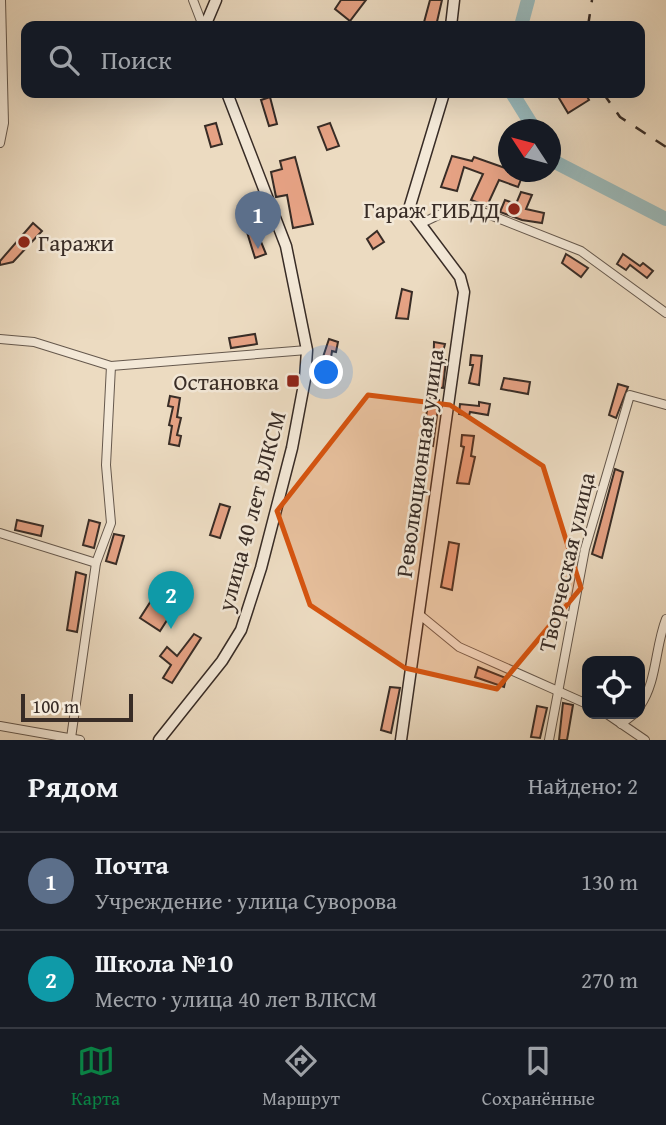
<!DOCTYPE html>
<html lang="ru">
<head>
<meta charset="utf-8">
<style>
	body { margin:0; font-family:"Gentium Book Plus",serif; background:#20242c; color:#f1f3f6 }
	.controls { position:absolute; right:21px; bottom:21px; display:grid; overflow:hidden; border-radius:14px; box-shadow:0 7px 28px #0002 }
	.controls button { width:63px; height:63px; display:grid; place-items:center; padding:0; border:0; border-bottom:2px solid #363941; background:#171b24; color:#f1f3f6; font:35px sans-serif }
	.compass { position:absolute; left:498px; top:119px; width:63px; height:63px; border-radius:50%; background:#171b24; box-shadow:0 7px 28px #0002; rotate:306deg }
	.scale { position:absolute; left:21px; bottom:18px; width:112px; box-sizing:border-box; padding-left:7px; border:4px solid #382c26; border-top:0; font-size:19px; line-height:24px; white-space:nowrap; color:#382c26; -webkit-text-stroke:5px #f3e8d7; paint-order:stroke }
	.you { position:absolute; left:327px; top:373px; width:24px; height:24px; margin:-18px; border:5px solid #fff; border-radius:50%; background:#1a73e8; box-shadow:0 0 0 10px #1a73e833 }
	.badge { display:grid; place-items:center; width:46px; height:46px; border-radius:50%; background:#0b8043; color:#fff; font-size:23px; font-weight:700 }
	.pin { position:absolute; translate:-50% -58px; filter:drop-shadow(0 2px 4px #0008) }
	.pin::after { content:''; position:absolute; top:37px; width:24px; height:21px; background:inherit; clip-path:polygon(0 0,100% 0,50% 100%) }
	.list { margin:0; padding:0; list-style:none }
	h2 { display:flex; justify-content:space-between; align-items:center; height:91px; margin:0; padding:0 28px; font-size:30px }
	h2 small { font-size:23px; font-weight:400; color:#9ea1a6 }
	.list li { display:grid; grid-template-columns:46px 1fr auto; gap:21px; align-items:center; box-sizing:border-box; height:98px; padding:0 28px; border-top:2px solid #363941 }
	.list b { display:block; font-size:26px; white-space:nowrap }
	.list p { margin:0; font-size:23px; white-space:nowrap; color:#9ea1a6 }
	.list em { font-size:23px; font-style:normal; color:#9ea1a6 }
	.icon { flex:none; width:38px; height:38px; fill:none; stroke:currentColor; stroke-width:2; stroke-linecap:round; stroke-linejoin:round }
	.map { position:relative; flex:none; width:666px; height:740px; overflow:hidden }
	.search { position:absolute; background:#171b24; box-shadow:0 7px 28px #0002; left:21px; right:21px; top:21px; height:77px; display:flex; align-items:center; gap:18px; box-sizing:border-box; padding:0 24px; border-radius:14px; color:#9ea1a6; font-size:26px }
	.sheet { height:287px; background:#171b24 }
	nav { display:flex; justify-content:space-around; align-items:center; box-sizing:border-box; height:98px; border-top:2px solid #363941; background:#171b24; font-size:19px; color:#9ea1a6 }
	nav a { display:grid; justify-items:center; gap:4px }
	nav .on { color:#0b8043 }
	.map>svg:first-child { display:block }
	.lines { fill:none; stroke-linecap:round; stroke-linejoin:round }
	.river { stroke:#9ab9ba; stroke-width:14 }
	.building { fill:#e6a284; stroke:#382c26; stroke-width:2 }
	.street-casing { stroke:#65584d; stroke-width:10 }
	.secondary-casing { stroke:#382c26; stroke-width:13 }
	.street { stroke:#f3e8d7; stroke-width:8 }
	.secondary { stroke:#f3e8d7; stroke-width:10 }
	.rail { stroke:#382c26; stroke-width:2.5; stroke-dasharray:12 12; stroke-linecap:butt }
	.marked { fill:#d6540f; fill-opacity:0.2; stroke:#d6540f; stroke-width:5; stroke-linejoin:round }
	.poi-dot { fill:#8f2418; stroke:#f3e8d7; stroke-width:2.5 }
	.labels { text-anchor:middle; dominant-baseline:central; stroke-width:5; stroke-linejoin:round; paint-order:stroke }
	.poi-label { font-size:23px; fill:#382c26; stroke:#f3e8d7; text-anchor:end }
	.street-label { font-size:23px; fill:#382c26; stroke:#f3e8d7 }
</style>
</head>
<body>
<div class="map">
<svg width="666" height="740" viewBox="0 0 666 740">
	<rect width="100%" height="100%" fill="#ecdbc1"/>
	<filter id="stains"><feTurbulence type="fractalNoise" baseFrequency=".00286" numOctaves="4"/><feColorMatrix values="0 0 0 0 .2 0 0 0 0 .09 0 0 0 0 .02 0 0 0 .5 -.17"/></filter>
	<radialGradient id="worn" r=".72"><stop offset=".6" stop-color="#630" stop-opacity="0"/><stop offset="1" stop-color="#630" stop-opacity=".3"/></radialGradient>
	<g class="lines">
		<g class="river">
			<path d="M521,26L528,0"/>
			<path d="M512,93L535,130"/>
			<path d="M550,155L555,162L666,219"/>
		</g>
	</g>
	<g class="building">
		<path d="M341,0H366L350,21L335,9Z"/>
		<path d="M430,0H442L436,26H423Z"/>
		<path d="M556,93H585L589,100L568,113Z"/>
		<path d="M270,97L277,124L269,126L261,100Z"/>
		<path d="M216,123L222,144L211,147L205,126Z"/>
		<path d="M330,123L339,146L327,150L318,127Z"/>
		<path d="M452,156L472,161L474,157L508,169V172L523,174L518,187L499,180L487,206L471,200L483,174L464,167L457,191L441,187Z"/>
		<path d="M295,157L313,224L293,228L287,195L276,197L271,172L282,169L280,161Z"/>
		<path d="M521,192L532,195L526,209L544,213L542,223L522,220L500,212L505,200L516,204Z"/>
		<path d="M33,223L42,231L13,262L0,265V261Z"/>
		<path d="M259,225L263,236L259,237L266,254L255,258L246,229Z"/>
		<path d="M377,231L384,242L373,249L367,239Z"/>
		<path d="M566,254L588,268L581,277L562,263Z"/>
		<path d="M623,254L640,266L643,263L653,271L647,278L630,265L626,270L617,264Z"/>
		<path d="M402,289L412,292L408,319L396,318Z"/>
		<path d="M255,334L257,344L231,348L229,338Z"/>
		<path d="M329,339L338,342L336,352L332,351L329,371L319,369Z"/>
		<path d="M434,342L445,344L441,359L446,360L443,388L433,387Z"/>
		<path d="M471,355L482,356L479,385L469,383L473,365H470Z"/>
		<path d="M504,378L530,382L528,394L501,389Z"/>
		<path d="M618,384L628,387L616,418L609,415Z"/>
		<path d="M170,396L180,398L177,417L181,418L177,435L181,436L179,446L169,444L172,426L169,425L173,407L168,406Z"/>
		<path d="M429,397L439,400L433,446L422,444Z"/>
		<path d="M479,402L490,404L488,415L470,412L469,416L459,414L460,404L479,406Z"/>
		<path d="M462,435L474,436L471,456L475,457L469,484L457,483L464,447L461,446Z"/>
		<path d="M615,469L623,472L602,558L592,554Z"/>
		<path d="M220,504L230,507L220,538L210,535Z"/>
		<path d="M17,520L43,526L41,536L15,530Z"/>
		<path d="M89,520L100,523L94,548L83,545Z"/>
		<path d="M114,534L124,536L116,564L106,561Z"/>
		<path d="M449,542L459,544L452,590L441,587Z"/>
		<path d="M76,572L86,575L77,632L67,630Z"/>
		<path d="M167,576L187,589L160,631L140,618Z"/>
		<path d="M194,634L201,638L172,683L163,678L171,665L160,656L167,647L177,656Z"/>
		<path d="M478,667L506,678L504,687L475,677Z"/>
		<path d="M390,687L400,688L391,733L381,730Z"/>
		<path d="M563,703L573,705L567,740H559Z"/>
		<path d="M537,706L547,708L540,738L531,737Z"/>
	</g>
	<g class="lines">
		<defs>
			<g id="street">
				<path d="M193,0L203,26"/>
				<path d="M0,143L4,123L1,0"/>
				<path d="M420,224L449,210L475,209L581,251L666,313"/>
				<path d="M0,339L34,342L111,366L307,350"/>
				<path d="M0,533L96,563"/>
				<path d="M420,615L459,647L587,704"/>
				<path d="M640,706C657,682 655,647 666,619"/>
				<path d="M607,714L645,740"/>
				<path d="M621,724L634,714"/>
				<path d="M0,726L80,740"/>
				<path d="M71,738L96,563L111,523L106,465L111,366"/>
				<path d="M549,740L585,549L630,395L666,405"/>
			</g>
			<g id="secondary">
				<path d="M205,26L216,0"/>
				<path d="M451,26L454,0"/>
				<path d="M159,740L222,661L241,630L261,568L292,448L305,379L307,350L286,246L227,93"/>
				<path d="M401,740L464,292L460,277L409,209L444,93"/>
			</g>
		</defs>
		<use href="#street" class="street-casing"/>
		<use href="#secondary" class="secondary-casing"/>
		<use href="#street" class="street"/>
		<use href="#secondary" class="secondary"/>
		<g class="rail">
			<path d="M588,26L592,0"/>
			<path d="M603,93L620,117L666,147"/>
		</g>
	</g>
	<path class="marked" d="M368,395L450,405L543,466L581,588L497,689L405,668L310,605L277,511Z"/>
	<g class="poi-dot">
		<circle cx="514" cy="209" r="7"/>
		<circle cx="24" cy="242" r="7"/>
		<rect x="286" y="374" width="14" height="14" rx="3.5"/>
	</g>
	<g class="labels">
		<g class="poi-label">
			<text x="500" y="209">Гараж ГИБДД</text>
			<text x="38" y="242" text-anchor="start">Гаражи</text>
			<text x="279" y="381">Остановка</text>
		</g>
		<g class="street-label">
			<text transform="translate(419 463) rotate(-82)">Революционная улица</text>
			<text transform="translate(251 511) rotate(-75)">улица 40 лет ВЛКСМ</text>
			<text transform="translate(566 562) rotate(-77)">Творческая улица</text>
		</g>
	</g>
	<rect width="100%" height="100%" filter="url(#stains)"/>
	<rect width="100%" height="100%" fill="url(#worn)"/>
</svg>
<div class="controls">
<button><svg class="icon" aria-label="locate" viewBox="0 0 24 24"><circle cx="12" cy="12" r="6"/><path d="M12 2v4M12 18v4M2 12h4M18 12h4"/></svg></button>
</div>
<svg class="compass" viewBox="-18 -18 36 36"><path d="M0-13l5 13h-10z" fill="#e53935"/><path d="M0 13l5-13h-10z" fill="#9ea1a6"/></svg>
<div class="scale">100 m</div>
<div class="you"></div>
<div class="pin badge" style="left:258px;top:249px;background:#5c6f8a">1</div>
<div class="pin badge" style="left:171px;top:629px;background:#0f9aa8">2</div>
<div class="search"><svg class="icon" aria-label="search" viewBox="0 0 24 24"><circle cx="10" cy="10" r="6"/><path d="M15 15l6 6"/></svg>Поиск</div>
</div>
<section class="sheet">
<h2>Рядом<small>Найдено: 2</small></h2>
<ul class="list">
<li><span class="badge" style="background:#5c6f8a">1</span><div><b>Почта</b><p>Учреждение · улица Суворова</p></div><em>130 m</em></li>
<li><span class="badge" style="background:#0f9aa8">2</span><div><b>Школа №10</b><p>Место · улица 40 лет ВЛКСМ</p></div><em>270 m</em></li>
</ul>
</section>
<nav>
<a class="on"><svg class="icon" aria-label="map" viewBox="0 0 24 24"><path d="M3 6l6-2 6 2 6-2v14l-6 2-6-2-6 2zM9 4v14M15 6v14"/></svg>Карта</a>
<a><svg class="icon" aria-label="directions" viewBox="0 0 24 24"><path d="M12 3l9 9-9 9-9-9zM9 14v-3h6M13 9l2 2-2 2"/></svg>Маршрут</a>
<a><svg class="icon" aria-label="saved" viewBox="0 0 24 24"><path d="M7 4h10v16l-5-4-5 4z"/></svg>Сохранённые</a>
</nav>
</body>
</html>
